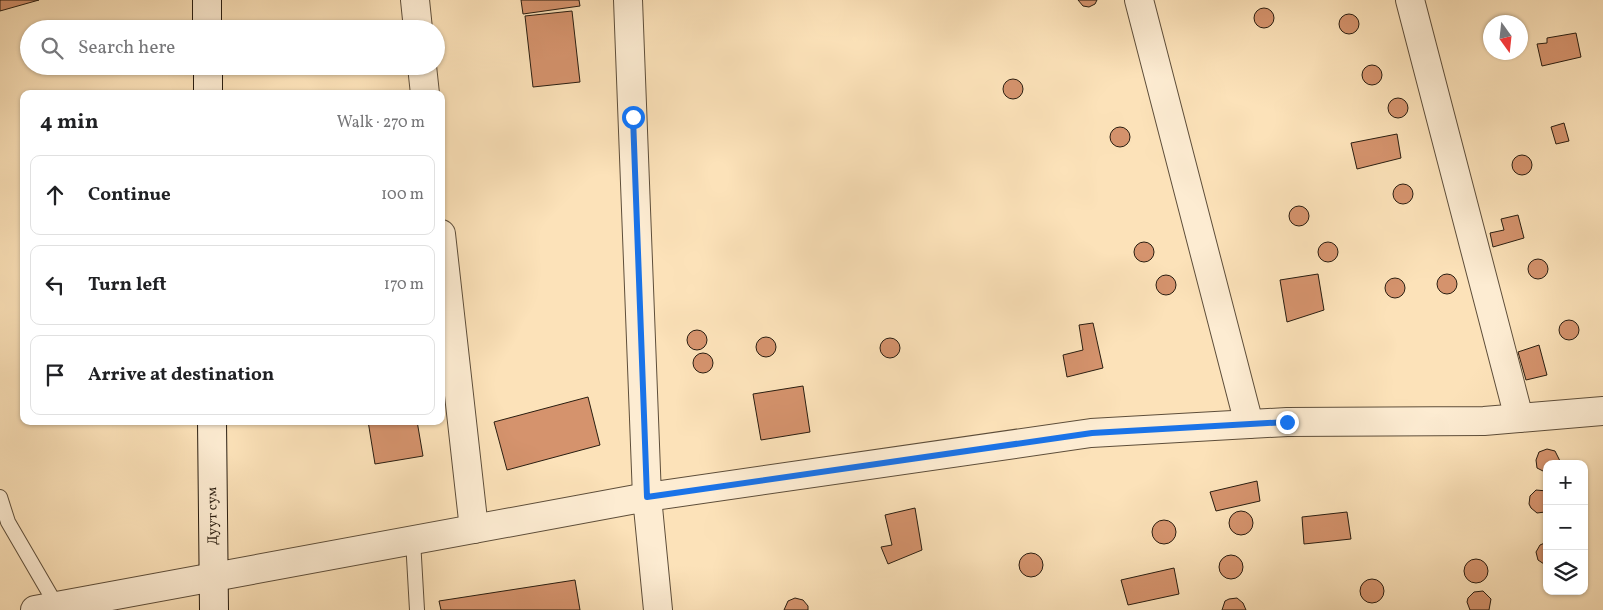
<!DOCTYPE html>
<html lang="en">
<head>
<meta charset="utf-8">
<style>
	body { margin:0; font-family:Vollkorn,serif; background:#f2f2f2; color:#202124 }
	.controls { position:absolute; right:15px; bottom:15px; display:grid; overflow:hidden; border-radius:10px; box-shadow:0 1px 4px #0004 }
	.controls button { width:45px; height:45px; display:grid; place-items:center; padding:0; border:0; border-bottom:1px solid #e0e0e0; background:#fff; color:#202124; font:25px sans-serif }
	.compass { position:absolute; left:1483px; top:15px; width:45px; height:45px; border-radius:50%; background:#fff; box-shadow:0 1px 4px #0004; rotate:165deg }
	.stop { position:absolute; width:15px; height:15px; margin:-11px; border:4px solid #1a73e8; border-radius:50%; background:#fff }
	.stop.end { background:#1a73e8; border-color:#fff; box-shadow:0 1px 5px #0008 }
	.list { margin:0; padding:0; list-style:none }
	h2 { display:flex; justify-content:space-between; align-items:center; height:65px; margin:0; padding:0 20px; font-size:21px }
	h2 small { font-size:16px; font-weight:400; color:#757577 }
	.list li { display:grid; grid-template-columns:32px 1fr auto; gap:15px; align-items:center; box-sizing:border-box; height:80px; margin:0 10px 10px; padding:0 10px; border:1px solid #e0e0e0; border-radius:10px }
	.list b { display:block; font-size:19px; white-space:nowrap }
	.list em { font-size:16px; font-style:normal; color:#757577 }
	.icon { flex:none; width:28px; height:28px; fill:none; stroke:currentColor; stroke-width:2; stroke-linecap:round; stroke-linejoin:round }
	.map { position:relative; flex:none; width:1603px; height:610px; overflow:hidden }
	.search { position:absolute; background:#fff; box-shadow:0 1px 4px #0004; left:20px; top:20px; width:425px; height:55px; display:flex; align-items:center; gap:12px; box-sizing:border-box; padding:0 18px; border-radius:28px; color:#757577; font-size:19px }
	.panel { position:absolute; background:#fff; box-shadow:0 1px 4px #0004; left:20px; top:90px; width:425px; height:335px; border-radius:10px }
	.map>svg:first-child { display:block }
	.building { fill:#d5936d; stroke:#291d10 }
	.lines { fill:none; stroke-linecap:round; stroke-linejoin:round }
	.lane-casing { stroke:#5e4e3a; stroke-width:16 }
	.street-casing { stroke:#5e4e3a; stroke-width:30 }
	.secondary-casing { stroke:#291d10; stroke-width:30 }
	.lane { stroke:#fdecd2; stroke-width:14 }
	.street { stroke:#fdecd2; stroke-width:28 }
	.secondary { stroke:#fdecd2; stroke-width:28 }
	.route { stroke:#1a73e8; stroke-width:6 }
	.labels { text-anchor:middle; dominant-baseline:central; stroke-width:5; stroke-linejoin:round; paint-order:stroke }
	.street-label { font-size:14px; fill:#291d10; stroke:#fdecd2 }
</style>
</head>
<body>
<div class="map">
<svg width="1603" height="610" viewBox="0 0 1603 610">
	<rect width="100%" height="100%" fill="#fce2b9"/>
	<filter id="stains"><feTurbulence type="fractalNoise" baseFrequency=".004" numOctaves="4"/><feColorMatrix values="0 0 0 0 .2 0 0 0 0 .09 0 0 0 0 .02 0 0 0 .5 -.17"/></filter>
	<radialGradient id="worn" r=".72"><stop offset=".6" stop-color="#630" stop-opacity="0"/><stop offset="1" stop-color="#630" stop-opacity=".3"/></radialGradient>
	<g class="building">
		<path d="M0,0H39L0,11Z"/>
		<path d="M521,0H579L580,6L523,14Z"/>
		<path d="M1097,0L1095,4L1089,7L1083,6L1078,0Z"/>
		<circle cx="1264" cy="18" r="10"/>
		<path d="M572,11L580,82L533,87L525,16Z"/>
		<circle cx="1349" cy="24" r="10"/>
		<path d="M1576,33L1581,57L1542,66L1537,44L1547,43V38Z"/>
		<circle cx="1372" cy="75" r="10"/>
		<circle cx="1013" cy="89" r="10"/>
		<circle cx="1398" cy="108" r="10"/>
		<path d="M1564,123L1569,141L1556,144L1551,127Z"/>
		<circle cx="1120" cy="137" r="10"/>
		<path d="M1397,134L1401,158L1357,169L1351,143Z"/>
		<circle cx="1522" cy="165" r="10"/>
		<circle cx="1403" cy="194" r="10"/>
		<circle cx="1299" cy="216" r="10"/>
		<path d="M1518,215L1524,238L1493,247L1490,233L1504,230L1501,219Z"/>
		<circle cx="1144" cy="252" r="10"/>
		<circle cx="1328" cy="252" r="10"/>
		<circle cx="1538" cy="269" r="10"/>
		<circle cx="1447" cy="284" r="10"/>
		<path d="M1318,274L1324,310L1287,322L1280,280Z"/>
		<circle cx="1166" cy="285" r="10"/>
		<circle cx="1395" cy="288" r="10"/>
		<circle cx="1569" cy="330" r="10"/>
		<path d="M1093,323L1103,368L1067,377L1063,355L1083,350L1079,325Z"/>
		<circle cx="697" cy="340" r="10"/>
		<circle cx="766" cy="347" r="10"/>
		<circle cx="890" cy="348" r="10"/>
		<path d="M1539,345L1547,375L1526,380L1518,352Z"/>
		<circle cx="703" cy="363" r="10"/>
		<path d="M803,386L810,432L761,440L753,394Z"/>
		<path d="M588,397L600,445L507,470L494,422Z"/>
		<path d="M368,421H417L423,456L375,464Z"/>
		<path d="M1547,449L1555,451L1560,461L1559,464H1547V473L1537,468L1536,460L1539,452Z"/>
		<path d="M1257,481L1260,501L1216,511L1210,492Z"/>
		<path d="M1536,490L1547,491V512H1545L1537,513L1531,508L1529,504L1530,496Z"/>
		<path d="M915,508L922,550L888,564L881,547L892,545L885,515Z"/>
		<circle cx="1241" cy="523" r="12"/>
		<path d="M1347,512L1351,539L1304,544L1302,517Z"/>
		<circle cx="1164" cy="532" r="12"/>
		<path d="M1547,542V566L1538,560L1536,552L1540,545Z"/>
		<circle cx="1031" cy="565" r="12"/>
		<circle cx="1231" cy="567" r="12"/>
		<circle cx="1476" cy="571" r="12"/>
		<path d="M1174,568L1179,594L1128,605L1121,580Z"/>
		<circle cx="1372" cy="591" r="12"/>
		<path d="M575,580L580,610H441L439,601Z"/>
		<path d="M1483,591L1491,599L1489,610H1470L1467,602L1468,598L1474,592Z"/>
		<path d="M795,598L803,600L808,606V610H784L788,601Z"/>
		<path d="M1237,598L1243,603L1246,610H1222L1225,601L1229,599Z"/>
	</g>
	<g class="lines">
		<defs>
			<g id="lane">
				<path d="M0,497L8,522L58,608"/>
				<path d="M413,540L417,610"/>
			</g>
			<g id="street">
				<path d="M415,0L418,29"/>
				<path d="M628,0L647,497L1091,433L1287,422L1484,421L1603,411"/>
				<path d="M1139,0L1249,424"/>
				<path d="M1410,0L1519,418"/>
				<path d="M422,66L425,94"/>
				<path d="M441,234L474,529"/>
				<path d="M35,610L647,497L658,610"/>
			</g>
			<g id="secondary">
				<path d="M207,0V29"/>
				<path d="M208,66V94"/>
				<path d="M212,421L214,610"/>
			</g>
		</defs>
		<use href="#lane" class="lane-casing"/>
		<use href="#street" class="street-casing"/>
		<use href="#secondary" class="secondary-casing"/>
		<use href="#lane" class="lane"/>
		<use href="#street" class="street"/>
		<use href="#secondary" class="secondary"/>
	</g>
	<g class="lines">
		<path class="route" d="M633,117L647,497L1092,433L1287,422"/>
	</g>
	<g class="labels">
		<g class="street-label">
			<text transform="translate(213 516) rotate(-91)">Дуут сум</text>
		</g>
	</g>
	<rect width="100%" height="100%" filter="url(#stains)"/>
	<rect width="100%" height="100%" fill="url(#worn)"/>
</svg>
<div class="controls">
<button>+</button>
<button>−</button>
<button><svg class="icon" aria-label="layers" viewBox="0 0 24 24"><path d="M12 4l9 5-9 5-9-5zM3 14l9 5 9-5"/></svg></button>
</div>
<svg class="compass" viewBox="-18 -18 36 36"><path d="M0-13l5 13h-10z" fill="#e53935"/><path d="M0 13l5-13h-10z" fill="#757577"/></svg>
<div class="stop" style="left:633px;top:117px"></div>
<div class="stop end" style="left:1287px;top:422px"></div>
<div class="search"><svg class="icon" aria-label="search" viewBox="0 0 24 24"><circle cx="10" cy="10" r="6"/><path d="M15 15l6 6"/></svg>Search here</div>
<section class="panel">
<h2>4 min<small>Walk · 270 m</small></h2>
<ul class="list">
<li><svg class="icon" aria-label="ahead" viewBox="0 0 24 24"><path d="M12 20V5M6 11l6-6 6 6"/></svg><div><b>Continue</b></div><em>100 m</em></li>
<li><svg class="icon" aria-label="left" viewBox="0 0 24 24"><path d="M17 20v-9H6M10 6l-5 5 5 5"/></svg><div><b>Turn left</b></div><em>170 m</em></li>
<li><svg class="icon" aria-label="arrive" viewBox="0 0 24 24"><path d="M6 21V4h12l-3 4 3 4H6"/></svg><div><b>Arrive at destination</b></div></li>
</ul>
</section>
</div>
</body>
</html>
